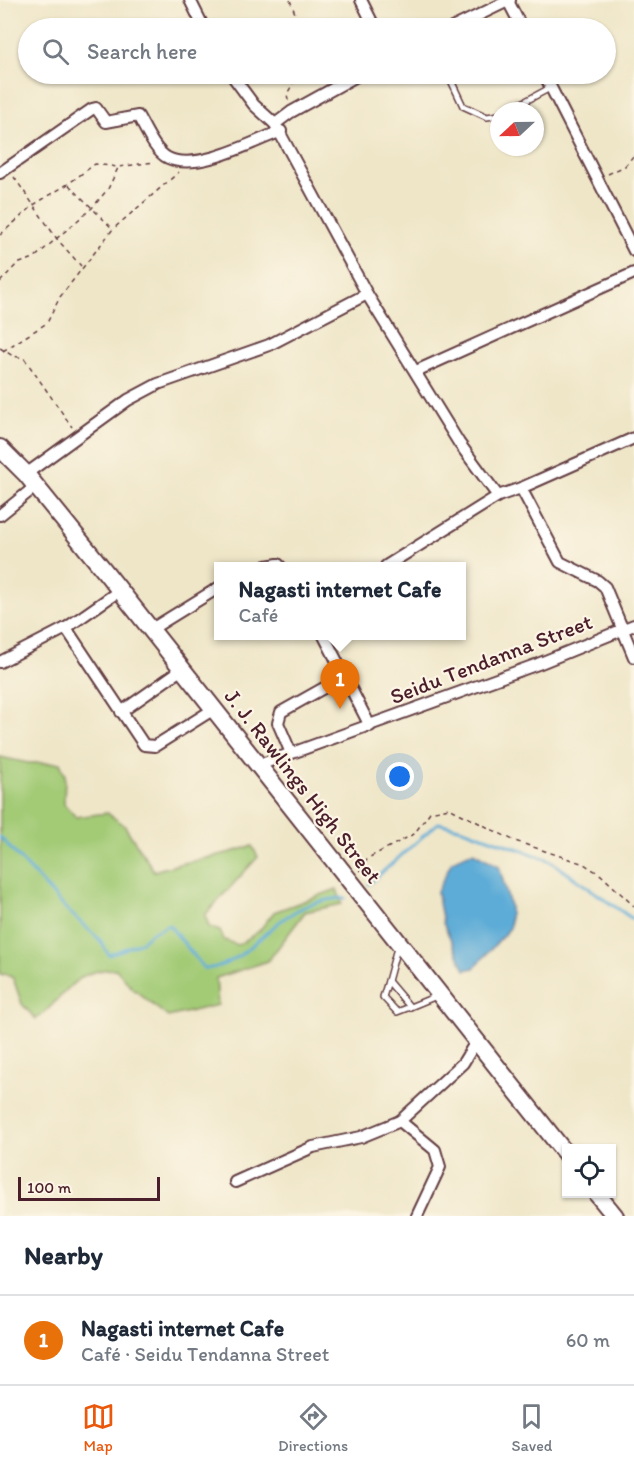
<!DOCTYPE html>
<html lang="en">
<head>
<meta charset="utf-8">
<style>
	body { margin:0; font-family:Itim,sans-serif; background:#f2f2f3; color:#1f2937 }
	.controls { position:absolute; right:18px; bottom:18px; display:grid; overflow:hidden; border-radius:0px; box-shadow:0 2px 4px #0004 }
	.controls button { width:54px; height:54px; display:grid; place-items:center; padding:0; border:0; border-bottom:2px solid #e0e1e3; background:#fff; color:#1f2937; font:30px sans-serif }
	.compass { position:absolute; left:490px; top:102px; width:54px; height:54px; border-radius:50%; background:#fff; box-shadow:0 2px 4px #0004; rotate:248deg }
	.scale { position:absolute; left:18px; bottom:15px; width:142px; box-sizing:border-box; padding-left:6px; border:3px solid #4a1f2b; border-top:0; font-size:16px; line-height:21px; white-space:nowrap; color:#4a1f2b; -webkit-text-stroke:4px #fcf5e5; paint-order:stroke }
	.you { position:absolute; left:400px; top:777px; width:21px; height:21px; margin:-15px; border:4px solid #fff; border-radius:50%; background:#1a73e8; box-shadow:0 0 0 9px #1a73e833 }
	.badge { display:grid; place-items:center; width:39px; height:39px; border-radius:50%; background:#ea580c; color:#fff; font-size:20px; font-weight:700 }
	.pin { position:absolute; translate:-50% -50px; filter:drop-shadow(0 2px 3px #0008) }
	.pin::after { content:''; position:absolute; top:32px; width:21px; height:18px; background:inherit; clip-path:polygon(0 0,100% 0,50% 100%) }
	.popup { position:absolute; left:214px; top:562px; width:252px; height:78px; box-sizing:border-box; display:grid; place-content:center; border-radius:0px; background:#fff; filter:drop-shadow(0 2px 4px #0005); font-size:20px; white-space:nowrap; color:#747a83 }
	.popup b { font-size:22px; color:#1f2937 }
	.popup::after { content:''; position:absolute; left:50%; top:100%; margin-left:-12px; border:12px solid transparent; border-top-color:#fff }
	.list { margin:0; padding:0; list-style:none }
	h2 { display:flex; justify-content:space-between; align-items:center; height:78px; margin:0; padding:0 24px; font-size:26px }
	h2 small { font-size:20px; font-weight:400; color:#747a83 }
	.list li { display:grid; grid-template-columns:39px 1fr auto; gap:18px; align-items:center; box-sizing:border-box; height:90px; padding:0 24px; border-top:2px solid #e0e1e3 }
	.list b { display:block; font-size:22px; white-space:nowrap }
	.list p { margin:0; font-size:20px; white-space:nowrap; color:#747a83 }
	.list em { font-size:20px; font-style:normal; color:#747a83 }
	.icon { flex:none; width:33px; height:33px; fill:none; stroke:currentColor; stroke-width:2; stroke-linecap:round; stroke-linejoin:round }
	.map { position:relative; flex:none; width:634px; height:1216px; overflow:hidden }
	.search { position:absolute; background:#fff; box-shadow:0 2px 4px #0004; left:18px; right:18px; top:18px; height:66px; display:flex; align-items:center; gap:15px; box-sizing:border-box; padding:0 21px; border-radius:33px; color:#747a83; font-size:22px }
	.sheet { height:168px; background:#fff }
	nav { display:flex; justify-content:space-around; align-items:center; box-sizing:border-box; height:84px; border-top:2px solid #e0e1e3; background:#fff; font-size:16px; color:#747a83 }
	nav a { display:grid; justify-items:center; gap:3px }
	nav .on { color:#ea580c }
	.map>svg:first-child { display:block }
	.green { fill:#a3cb76; stroke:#767550; stroke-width:1.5 }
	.water { fill:#5dacd7; stroke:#546681; stroke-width:1.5 }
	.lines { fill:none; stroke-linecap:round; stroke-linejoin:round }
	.stream { stroke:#5dacd7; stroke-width:3 }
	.service-casing { stroke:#633d43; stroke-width:8 }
	.minor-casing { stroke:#633d43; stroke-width:14 }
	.primary-casing { stroke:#633d43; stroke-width:20 }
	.path { stroke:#633d43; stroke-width:1.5; stroke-dasharray:4.5 4.5; stroke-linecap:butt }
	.service { stroke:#fff; stroke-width:5 }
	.minor { stroke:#fff; stroke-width:10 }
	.primary { stroke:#fff; stroke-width:16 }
	.labels { text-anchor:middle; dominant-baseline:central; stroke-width:4.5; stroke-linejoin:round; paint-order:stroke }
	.street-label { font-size:22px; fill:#4a1f2b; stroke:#fcf5e5 }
</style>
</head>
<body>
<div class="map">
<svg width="634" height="1216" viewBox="0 0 634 1216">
	<rect width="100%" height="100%" fill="#fcf5e5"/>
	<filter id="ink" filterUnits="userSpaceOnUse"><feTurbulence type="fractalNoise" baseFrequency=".0167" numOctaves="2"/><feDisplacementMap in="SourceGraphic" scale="12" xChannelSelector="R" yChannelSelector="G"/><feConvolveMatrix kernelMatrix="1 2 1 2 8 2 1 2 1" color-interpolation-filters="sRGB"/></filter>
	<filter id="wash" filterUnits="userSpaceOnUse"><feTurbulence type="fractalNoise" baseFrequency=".008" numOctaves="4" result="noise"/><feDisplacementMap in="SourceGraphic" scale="24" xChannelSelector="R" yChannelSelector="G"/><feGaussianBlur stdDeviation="1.35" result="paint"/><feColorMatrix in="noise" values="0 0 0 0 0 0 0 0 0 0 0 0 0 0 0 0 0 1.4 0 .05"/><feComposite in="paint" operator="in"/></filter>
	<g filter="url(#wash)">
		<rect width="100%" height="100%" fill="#efe6c8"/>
		<path class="green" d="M0,757L28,763H60L65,775L64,804L76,817L107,813L124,825L154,871C186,861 219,857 252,846L258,857L205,915L209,927L220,931L224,940L238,945L259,931L274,912L337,889L342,904L305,912L268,961L216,978L218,1005L168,1017L132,988L116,969C71,969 68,996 36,1019L22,1004L13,978L5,974L0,975Z"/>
		<path class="water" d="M473,852L499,866L510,906V928L474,968L465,970L443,923L437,892L452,861Z"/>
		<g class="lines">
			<g class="stream">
				<path d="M0,837L66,909L100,940L109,955L141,942L151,933L169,925L205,969C242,966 260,932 291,914C308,903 325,899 345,898"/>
				<path d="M369,884L438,823L463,829L549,860L634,920"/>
			</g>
		</g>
	</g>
	<g filter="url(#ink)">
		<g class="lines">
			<defs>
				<g id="service">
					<path d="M448,74L463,106L487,117L499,115"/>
					<path d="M507,111L550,88"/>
					<path d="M397,948L388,981L410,1007L439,995"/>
					<path d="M388,981L383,997L397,1012L410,1007"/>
				</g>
				<g id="minor">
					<path d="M190,0L204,28"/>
					<path d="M361,0L375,28"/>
					<path d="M508,1L522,28"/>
					<path d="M452,28L510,0"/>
					<path d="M231,74L254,105L275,124"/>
					<path d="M360,74L291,112L275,124L367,294L459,443L498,496"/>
					<path d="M544,74L634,251"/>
					<path d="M0,173L92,109L96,108L106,122L138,116C145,128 155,152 168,158C197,172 253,142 281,131"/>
					<path d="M416,371L634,273"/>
					<path d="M26,474L128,400L158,384L269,345L367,294"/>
					<path d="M521,488L634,438"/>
					<path d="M0,515L36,486"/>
					<path d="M266,566L278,564L280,566"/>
					<path d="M386,566L498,496L521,488L560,562L598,581L605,587L634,657"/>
					<path d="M66,628L144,745L155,746L214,709"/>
					<path d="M150,630L218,588"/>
					<path d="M324,636L370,726"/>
					<path d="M0,662L66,628L119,591"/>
					<path d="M121,712L182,669"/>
					<path d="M291,753L278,723L281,712L345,676"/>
					<path d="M259,765L538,664L634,625"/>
					<path d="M235,1182L313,1147L361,1137L400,1121"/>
					<path d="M417,1216L440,1167L435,1150L400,1121L463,1063L477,1040"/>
				</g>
				<g id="primary">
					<path d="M0,448L26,474L103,569L566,1154"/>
					<path d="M597,1194L615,1216"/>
				</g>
			</defs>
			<use href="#service" class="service-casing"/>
			<use href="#minor" class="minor-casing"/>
			<use href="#primary" class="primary-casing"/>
			<g class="path">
				<path d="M290,0L296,16V28"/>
				<path d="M288,100L287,94L295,80V74"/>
				<path d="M608,174L625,166L634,155"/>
				<path d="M14,177L57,239L81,266"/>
				<path d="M69,185L112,228"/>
				<path d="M0,235L35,204L68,184L95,164L118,167L154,162"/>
				<path d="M0,282L17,264L34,258L92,208L108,189L118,168"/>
				<path d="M0,348L13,356L24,358L72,427"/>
				<path d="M3,351L47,323L60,297L113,229L179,172"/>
				<path d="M360,871L368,858L414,834L430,812L449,808L515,841L584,864L601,875L634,906"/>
			</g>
			<use href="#service" class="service"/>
			<use href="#minor" class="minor"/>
			<use href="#primary" class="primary"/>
		</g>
	</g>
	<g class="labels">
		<g class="street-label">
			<text transform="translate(491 659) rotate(-21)">Seidu Tendanna Street</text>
			<text transform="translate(303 786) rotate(52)">J. J. Rawlings High Street</text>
		</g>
	</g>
</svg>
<div class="controls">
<button><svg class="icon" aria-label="locate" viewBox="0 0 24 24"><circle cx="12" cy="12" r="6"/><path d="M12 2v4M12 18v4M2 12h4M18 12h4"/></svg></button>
</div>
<svg class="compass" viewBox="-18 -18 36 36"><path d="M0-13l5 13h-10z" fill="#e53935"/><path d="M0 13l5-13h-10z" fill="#747a83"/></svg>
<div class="scale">100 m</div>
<div class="you"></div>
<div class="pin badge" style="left:340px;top:709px;background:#e8710a">1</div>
<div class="popup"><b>Nagasti internet Cafe</b>Café</div>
<div class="search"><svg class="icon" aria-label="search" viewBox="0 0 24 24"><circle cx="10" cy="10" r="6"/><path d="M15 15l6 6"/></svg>Search here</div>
</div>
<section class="sheet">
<h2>Nearby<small></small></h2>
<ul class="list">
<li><span class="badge" style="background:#e8710a">1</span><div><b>Nagasti internet Cafe</b><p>Café · Seidu Tendanna Street</p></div><em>60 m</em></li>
</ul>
</section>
<nav>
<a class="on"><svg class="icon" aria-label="map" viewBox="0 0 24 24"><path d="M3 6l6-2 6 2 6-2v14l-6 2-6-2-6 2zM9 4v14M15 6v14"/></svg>Map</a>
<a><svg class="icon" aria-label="directions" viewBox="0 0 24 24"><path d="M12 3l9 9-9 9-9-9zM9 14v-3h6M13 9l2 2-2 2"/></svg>Directions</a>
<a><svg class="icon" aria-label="saved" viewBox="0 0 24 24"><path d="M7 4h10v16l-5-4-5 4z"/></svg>Saved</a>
</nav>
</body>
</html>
